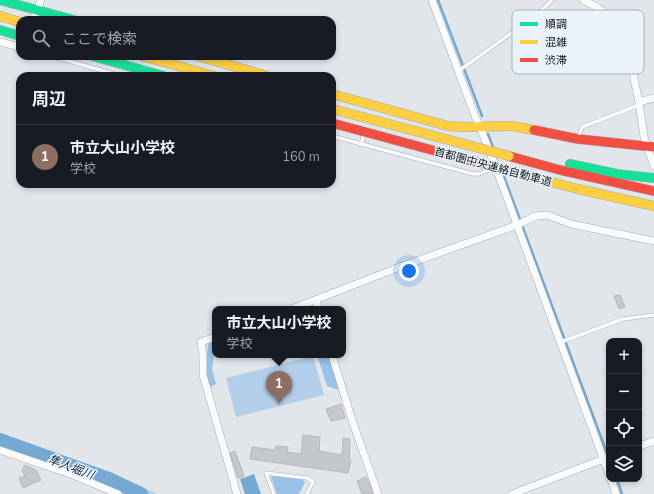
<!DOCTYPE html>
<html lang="ja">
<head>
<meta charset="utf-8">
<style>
	body { margin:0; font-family:"Nunito Sans","Noto Sans JP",sans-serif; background:#20242c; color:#f1f3f6 }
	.controls { position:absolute; right:12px; bottom:12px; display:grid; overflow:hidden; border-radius:8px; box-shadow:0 2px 6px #0003 }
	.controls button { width:36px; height:36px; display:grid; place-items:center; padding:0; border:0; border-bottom:1px solid #363941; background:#171b24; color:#f1f3f6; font:20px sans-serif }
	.you { position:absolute; left:409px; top:271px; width:14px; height:14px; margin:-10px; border:3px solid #fff; border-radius:50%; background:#1a73e8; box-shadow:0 0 0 6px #1a73e833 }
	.badge { display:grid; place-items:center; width:26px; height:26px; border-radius:50%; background:#8c9099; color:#fff; font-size:13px; font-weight:700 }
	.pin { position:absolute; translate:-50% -33px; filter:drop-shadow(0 1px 2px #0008) }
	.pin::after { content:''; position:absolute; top:21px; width:14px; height:12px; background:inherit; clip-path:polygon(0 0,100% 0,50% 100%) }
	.popup { position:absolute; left:212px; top:306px; width:134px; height:52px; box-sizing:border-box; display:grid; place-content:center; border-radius:8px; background:#171b24; filter:drop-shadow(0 1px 3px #0005); font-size:13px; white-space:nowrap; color:#9ea1a6 }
	.popup b { font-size:15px; color:#f1f3f6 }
	.popup::after { content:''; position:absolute; left:50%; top:100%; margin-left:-8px; border:8px solid transparent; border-top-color:#171b24 }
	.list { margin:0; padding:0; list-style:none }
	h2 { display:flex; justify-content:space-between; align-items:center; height:52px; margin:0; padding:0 16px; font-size:17px }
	h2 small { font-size:13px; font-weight:400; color:#9ea1a6 }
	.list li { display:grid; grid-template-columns:26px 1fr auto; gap:12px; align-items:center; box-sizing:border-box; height:64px; padding:0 16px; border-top:1px solid #363941 }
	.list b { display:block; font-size:15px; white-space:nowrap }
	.list p { margin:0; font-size:13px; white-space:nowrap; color:#9ea1a6 }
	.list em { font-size:13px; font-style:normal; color:#9ea1a6 }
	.icon { flex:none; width:22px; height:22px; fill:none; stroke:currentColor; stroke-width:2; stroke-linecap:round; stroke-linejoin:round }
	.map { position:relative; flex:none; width:654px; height:494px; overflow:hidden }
	.search { position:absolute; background:#171b24; box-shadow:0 2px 6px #0003; left:16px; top:16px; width:320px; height:44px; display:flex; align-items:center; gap:10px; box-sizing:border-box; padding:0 14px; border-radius:12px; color:#9ea1a6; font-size:15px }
	.panel { position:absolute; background:#171b24; box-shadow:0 2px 6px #0003; left:16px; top:72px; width:320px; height:116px; border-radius:12px }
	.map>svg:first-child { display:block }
	.green { fill:#b2cee8 }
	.forest { fill:#9ac2e6 }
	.water { fill:#75a8d2 }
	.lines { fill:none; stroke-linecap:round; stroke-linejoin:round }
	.stream { stroke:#75a8d2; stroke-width:2.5 }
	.river { stroke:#75a8d2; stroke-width:14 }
	.building { fill:#c4c7cb; stroke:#b4b8bb }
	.lane-casing { stroke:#a7abae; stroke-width:4.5 }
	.street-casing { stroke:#a7abae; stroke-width:8 }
	.fast-casing { stroke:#a7abae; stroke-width:10 }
	.slow-casing { stroke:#a7abae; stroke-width:10 }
	.jam-casing { stroke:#a7abae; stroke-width:10 }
	.lane { stroke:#fafbfc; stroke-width:3.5 }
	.street { stroke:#fafbfc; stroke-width:7 }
	.fast { stroke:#16e098; stroke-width:9 }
	.slow { stroke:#ffcf43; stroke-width:9 }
	.jam { stroke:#f24e42; stroke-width:9 }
	.fast-bridge-casing { stroke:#a7abae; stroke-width:10; stroke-linecap:butt }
	.slow-bridge-casing { stroke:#a7abae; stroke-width:10; stroke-linecap:butt }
	.jam-bridge-casing { stroke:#a7abae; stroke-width:10; stroke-linecap:butt }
	.fast-bridge { stroke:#16e098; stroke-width:9 }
	.slow-bridge { stroke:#ffcf43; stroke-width:9 }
	.jam-bridge { stroke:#f24e42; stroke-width:9 }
	.labels { text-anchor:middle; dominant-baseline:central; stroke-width:3; stroke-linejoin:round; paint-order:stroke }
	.street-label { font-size:11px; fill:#0f1215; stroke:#eaf3fc }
	.water-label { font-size:12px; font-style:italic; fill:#122f48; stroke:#eaf3fc }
	.key { fill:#eaf3fc; stroke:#a8b0b7; stroke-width:1 }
	.key-label { font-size:11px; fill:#0f1215 }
</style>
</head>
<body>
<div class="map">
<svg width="654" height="494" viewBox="0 0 654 494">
	<rect width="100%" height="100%" fill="#e1e6ea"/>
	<g class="green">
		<path d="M313,356L324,395L236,417L226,378Z"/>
		<path d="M0,433L102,470L157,494H145L111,479L0,439Z"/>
		<path d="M0,443C46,458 92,475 137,494H127L92,479L0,446Z"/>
	</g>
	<g class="forest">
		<path d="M215,341V348L212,369L216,384L209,388L205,368L208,347L209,343Z"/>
		<path d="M317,355H328L339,390L327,386Z"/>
		<path d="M274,476L302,479L305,482L299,494H277L271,477Z"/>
	</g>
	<path class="water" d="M254,474L261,494H245L240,479Z"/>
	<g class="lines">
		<g class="stream">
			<path d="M438,0L482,116"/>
			<path d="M488,134L493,147"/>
			<path d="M503,174L608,456"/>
			<path d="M617,479L622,494"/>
		</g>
		<path class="river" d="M0,440L109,479L141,494"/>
	</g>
	<g class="building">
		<path d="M620,295L625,307L619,309L614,296Z"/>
		<path d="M341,404L345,418L331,421L326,409Z"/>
		<path d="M303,435L320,437L319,451L342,455L343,438L350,439L349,460H351L348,473L250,459L252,447L275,450L276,446L288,447L287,452L301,454Z"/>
		<path d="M235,451L244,476L238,478L230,453Z"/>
		<path d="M25,465L36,470L41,480L23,488L19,478L25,476L22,470Z"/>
		<path d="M366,477L370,485L373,494H362L357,481Z"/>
	</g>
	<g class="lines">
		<defs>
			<g id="lane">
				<path d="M51,56L121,76"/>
				<path d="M458,71L467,65L534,17L552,0"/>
				<path d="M332,136L473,174H479L489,170"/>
				<path d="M578,138L582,127L639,105"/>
				<path d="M361,145L364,133"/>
				<path d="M561,342L623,319L654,315"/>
				<path d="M274,494L266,473L307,478L313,482L307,494"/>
			</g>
			<g id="street">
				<path d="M432,0L475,116L480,127L496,168L609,474"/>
				<path d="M583,0L597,7L609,16L614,21L630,49L634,64V79L639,102L644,137L654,166"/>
				<path d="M33,20L41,0"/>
				<path d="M0,42L20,47"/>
				<path d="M639,102L654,98"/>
				<path d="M316,300L318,309"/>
				<path d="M292,309L397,268L517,225L536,216L547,215L571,224L654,241"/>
				<path d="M215,337L201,342L203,355V375L237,494"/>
				<path d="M332,355L352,420L378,494"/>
				<path d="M639,446L654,441"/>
				<path d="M0,450L73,475L118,494"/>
				<path d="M611,479L616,494"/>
				<path d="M512,494L609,457"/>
			</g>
			<g id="fast">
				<path d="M0,0L74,20"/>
				<path d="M0,30L20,36"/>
				<path d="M570,164L617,174L654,178"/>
			</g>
			<g id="slow">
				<path d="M0,16L20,22"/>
				<path d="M142,56L214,76"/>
				<path d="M198,56L267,76"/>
				<path d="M332,94L448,126L464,127L512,126L534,130"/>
				<path d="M517,173L578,189L654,206"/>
			</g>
			<g id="jam">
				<path d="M534,130L578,139L654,147"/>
				<path d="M509,156L560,170L654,191"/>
			</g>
		</defs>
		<use href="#lane" class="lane-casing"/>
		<use href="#street" class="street-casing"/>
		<use href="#fast" class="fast-casing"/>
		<use href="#slow" class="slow-casing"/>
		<use href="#jam" class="jam-casing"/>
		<use href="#lane" class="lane"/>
		<use href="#street" class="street"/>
		<use href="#fast" class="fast"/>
		<use href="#slow" class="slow"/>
		<use href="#jam" class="jam"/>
		<defs>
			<path id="fast-bridge" d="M92,56L164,76"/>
			<path id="slow-bridge" d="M332,109L509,156"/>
			<path id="jam-bridge" d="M332,123L517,173"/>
		</defs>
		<use href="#fast-bridge" class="fast-bridge-casing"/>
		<use href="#slow-bridge" class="slow-bridge-casing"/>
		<use href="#jam-bridge" class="jam-bridge-casing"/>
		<use href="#fast-bridge" class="fast-bridge"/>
		<use href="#slow-bridge" class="slow-bridge"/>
		<use href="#jam-bridge" class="jam-bridge"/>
	</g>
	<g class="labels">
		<g class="street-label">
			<text transform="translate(493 167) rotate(15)">首都圏中央連絡自動車道</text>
		</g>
		<g class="water-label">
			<text transform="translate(71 467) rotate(21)">隼人堀川</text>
		</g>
	</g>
	<rect x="512" y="10" width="132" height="64" rx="6" class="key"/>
	<rect x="520" y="22" width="18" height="4" fill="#16e098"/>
	<rect x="520" y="40" width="18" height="4" fill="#ffcf43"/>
	<rect x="520" y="58" width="18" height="4" fill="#f24e42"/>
	<g class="key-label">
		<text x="545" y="28">順調</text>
		<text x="545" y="46">混雑</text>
		<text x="545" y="64">渋滞</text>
	</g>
</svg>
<div class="controls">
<button>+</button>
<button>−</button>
<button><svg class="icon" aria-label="locate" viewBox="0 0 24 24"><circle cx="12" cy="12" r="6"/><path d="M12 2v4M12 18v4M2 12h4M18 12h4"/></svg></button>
<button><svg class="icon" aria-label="layers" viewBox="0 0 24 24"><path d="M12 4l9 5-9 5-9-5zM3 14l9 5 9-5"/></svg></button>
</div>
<div class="you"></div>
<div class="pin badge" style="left:279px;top:404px;background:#8d6e63">1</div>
<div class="popup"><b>市立大山小学校</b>学校</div>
<div class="search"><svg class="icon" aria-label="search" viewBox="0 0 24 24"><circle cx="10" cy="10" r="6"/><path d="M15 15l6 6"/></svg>ここで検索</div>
<section class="panel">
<h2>周辺<small></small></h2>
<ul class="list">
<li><span class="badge" style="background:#8d6e63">1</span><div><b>市立大山小学校</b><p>学校</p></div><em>160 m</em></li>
</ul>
</section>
</div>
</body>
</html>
